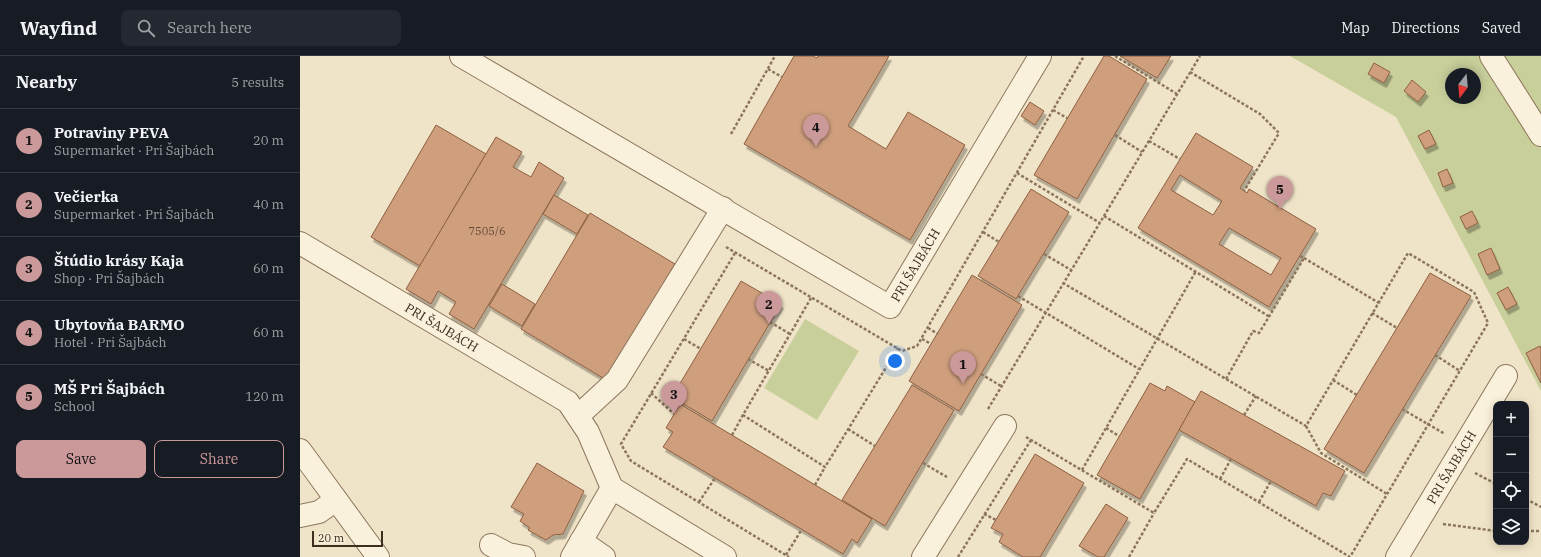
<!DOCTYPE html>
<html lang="en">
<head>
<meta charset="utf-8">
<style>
	body { margin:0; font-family:"IBM Plex Serif",serif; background:#242831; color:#f1f3f6 }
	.controls { position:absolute; right:12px; bottom:12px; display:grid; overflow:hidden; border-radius:8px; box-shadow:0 2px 10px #0003 }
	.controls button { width:36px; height:36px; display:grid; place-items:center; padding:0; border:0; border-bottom:1px solid #363941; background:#171b24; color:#f1f3f6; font:20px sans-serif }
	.compass { position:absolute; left:1145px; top:12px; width:36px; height:36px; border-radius:50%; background:#171b24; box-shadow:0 2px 10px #0003; rotate:196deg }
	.scale { position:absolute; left:12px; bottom:10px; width:71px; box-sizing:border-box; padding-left:4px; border:2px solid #3d2e20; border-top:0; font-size:11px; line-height:14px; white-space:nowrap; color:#3d2e20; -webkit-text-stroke:3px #f7eed8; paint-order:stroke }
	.you { position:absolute; left:595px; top:305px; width:14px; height:14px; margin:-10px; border:3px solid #fff; border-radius:50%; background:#1a73e8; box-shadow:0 0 0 6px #1a73e833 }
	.badge { display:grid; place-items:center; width:26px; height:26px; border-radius:50%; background:#cc999b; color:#111; font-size:13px; font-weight:700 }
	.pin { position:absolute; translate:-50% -33px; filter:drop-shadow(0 1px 2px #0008) }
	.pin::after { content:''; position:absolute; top:21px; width:14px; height:12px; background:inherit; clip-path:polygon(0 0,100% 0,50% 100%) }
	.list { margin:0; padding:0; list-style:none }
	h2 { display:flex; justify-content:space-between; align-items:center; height:52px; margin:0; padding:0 16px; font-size:17px }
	h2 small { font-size:13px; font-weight:400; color:#9ea1a6 }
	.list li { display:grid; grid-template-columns:26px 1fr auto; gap:12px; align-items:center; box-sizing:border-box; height:64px; padding:0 16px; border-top:1px solid #363941 }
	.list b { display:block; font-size:15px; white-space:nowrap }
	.list p { margin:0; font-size:13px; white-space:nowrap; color:#9ea1a6 }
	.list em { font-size:13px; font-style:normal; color:#9ea1a6 }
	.actions { display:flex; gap:8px; padding:12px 16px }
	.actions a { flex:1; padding:9px 0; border:1px solid #cc999b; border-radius:8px; text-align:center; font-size:14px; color:#cc999b }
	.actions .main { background:#cc999b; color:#111 }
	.icon { flex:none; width:22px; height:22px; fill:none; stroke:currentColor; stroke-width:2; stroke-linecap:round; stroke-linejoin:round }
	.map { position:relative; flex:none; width:1241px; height:501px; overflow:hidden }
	header { display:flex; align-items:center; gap:24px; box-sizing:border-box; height:56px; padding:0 20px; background:#171b24; border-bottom:1px solid #363941 }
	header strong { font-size:19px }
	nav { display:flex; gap:22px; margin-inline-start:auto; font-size:14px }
	.search { width:280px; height:36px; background:#242831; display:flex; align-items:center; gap:10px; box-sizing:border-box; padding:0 14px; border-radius:8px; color:#9ea1a6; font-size:15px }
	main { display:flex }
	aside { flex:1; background:#171b24 }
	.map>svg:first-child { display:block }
	.green { fill:#c9cf9b; fill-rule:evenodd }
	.building { fill:#cf9f7d; stroke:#8d5f41; fill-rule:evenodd; filter:url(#shadow) }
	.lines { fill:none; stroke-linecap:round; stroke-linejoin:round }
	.minor-casing { stroke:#8d765c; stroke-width:24 }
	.path { stroke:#8d765c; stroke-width:2.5; stroke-dasharray:3 2; stroke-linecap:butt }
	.minor { stroke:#faf1dc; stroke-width:22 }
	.labels { text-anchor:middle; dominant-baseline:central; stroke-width:3; stroke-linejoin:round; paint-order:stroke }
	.number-label { font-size:11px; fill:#624a37 }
	.street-label { font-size:13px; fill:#3d2e20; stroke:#f7eed8 }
</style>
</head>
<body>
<header>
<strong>Wayfind</strong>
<div class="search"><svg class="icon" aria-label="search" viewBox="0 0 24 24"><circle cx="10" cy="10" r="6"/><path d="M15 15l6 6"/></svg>Search here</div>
<nav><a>Map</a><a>Directions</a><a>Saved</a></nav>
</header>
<main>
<aside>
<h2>Nearby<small>5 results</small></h2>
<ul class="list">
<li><span class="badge">1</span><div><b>Potraviny PEVA</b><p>Supermarket · Pri Šajbách</p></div><em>20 m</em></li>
<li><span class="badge">2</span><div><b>Večierka</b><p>Supermarket · Pri Šajbách</p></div><em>40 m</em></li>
<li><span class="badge">3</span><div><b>Štúdio krásy Kaja</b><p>Shop · Pri Šajbách</p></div><em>60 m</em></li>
<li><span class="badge">4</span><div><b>Ubytovňa BARMO</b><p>Hotel · Pri Šajbách</p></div><em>60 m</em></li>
<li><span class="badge">5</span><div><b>MŠ Pri Šajbách</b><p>School</p></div><em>120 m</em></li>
</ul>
<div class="actions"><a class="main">Save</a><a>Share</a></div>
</aside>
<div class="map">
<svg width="1241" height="501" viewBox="0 0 1241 501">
	<defs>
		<filter id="shadow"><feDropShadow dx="2.5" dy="4.5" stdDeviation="0" flood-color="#0004"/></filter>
	</defs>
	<rect width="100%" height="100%" fill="#f0e4c8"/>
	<g class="green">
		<path d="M990,0H1241V335L1096,61ZM1151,18H1175V42H1151Z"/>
		<path d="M505,263L559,295L517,364L464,332Z"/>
	</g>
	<g class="building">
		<path d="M494,0H513L517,2L518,0H589L548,70L586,93L608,56L665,89L610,184L444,88Z"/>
		<path d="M804,0H809L847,23L777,143L734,119Z"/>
		<path d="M820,0H871L857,22Z"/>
		<path d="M1074,7L1090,16L1084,27L1068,18Z"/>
		<path d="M1112,24L1126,36L1118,46L1104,35Z"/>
		<path d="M730,46L744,55L735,69L721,60Z"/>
		<path d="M136,69L186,98L120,210L71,181Z"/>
		<path d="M1129,74L1136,88L1125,93L1118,80Z"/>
		<path d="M896,77L953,111L940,132L947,137L949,133L1016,173L969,251L838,172ZM880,119L922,145L913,159L871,134ZM929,172L981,202L971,219L919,188Z"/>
		<path d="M196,81L222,96L213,111L231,121L239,106L264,122L174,273L149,258L156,246L138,235L131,248L106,233Z"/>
		<path d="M1147,113L1153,127L1143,131L1138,117Z"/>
		<path d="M731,133L769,156L716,243L678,220Z"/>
		<path d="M254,139L288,159L277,178L243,158Z"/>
		<path d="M1172,155L1178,167L1166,173L1160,161Z"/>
		<path d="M290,157L375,208L308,325L221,273Z"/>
		<path d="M1191,192L1200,213L1187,219L1178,198Z"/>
		<path d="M1130,217L1171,240L1064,417L1024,393Z"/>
		<path d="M672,219L722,249L659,355L609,325Z"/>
		<path d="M441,225L481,248L412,365L372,341Z"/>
		<path d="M202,228L235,248L222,270L189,250Z"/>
		<path d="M1208,231L1217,248L1206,254L1197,237Z"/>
		<path d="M1240,290L1241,293V327L1226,297Z"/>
		<path d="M850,327L865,335L867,330L895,346L840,443L797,419Z"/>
		<path d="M612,329L654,354L585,470L542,444Z"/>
		<path d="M901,335L1045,415L1031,440L1023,437L1016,450L879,374Z"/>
		<path d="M380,348L572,463L557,487L552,483L543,498L363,391L373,376L366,372Z"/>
		<path d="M735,398L784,427L740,501H723L699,486L703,478L691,472Z"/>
		<path d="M237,407L284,435L263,478L253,479L246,484L228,474L230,472L220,465L224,458L211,451Z"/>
		<path d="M806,448L828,462L804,501H798L779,490Z"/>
	</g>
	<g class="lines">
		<defs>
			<g id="minor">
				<path id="s1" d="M161,0L590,251L740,0"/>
				<path d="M1191,0L1241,79"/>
				<path id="s2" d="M0,187L268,346L288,376L312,432L425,501"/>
				<path d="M278,360L317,324L423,152"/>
				<path d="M0,394L78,501"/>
				<path d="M0,460L19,456L36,444"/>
				<path d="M281,485L304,501"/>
				<path d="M191,489L208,498L224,501"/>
				<path d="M272,501L312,432"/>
				<path d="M623,501L705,370"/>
				<path id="s3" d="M1097,501L1206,320"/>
			</g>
		</defs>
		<use href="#minor" class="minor-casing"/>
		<g class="path">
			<path d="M815,0L877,38"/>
			<path d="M468,13L482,21"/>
			<path d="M890,16L960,58L979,77L944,135"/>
			<path d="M753,54L767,62"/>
			<path d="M431,78L475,0"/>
			<path d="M815,79L842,96"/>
			<path d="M849,85L880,103"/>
			<path d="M717,117L800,167"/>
			<path d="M804,160L970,261"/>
			<path d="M683,176L699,186"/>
			<path d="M426,191L602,295L617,290L784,0"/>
			<path d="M435,197L321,388L331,405L489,501"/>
			<path d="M744,198L771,214"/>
			<path d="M1004,202L1079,247"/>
			<path d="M718,240L839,313"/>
			<path d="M511,242L443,359L525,411L598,292"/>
			<path d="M1072,257L1097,272"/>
			<path d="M470,266L490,278"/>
			<path d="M628,272L638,278"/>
			<path d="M384,283L401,293"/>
			<path d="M622,283L631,288"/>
			<path d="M1135,299L1160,315"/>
			<path d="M448,303L469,315"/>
			<path d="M681,318L701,330"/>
			<path d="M926,323L953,275L959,277L964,269L1004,202L1000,200"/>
			<path d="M1033,324L1057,339"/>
			<path d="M351,337L374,358"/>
			<path d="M688,353L900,0"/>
			<path d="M1102,353L1145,378"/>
			<path d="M944,359L956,340"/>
			<path d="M1006,370L1021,397L1087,438"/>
			<path d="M806,372L819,380"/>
			<path d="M548,373L575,390"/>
			<path d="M432,379L443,359"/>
			<path d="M726,381L854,457L887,403L1050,501L1188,267L1174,236L1108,197L1006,370L763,227"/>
			<path d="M623,407L647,421"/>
			<path d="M782,414L896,215"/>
			<path d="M1175,417L1196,428"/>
			<path d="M920,423L931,403"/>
			<path d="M515,429L525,411"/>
			<path d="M1226,443L1241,451"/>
			<path d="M399,446L415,422"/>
			<path d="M959,446L971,425"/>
			<path d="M684,458L696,464"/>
			<path d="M1143,468L1196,475"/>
			<path d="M1226,475H1241"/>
			<path d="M486,499L502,473"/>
			<path d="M658,501L731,384"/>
			<path d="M829,501L854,457"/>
		</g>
		<use href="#minor" class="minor"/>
	</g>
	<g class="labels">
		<g class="number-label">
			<text x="187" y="175">7505/6</text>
		</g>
		<g class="street-label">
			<text stroke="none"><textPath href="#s1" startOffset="546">PRI ŠAJBÁCH</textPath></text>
			<text stroke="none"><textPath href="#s2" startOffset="165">PRI ŠAJBÁCH</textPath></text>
			<text stroke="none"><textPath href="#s3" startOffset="105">PRI ŠAJBÁCH</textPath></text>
		</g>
	</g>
</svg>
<div class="controls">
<button>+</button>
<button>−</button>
<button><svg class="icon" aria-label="locate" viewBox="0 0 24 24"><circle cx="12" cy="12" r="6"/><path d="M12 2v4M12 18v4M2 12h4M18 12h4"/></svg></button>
<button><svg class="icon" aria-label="layers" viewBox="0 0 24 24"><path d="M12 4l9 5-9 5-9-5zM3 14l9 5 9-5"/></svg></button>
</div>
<svg class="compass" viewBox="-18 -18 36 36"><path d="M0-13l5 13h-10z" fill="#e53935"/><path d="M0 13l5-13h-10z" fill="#9ea1a6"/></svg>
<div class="scale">20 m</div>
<div class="you"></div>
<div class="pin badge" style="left:663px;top:328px">1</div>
<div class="pin badge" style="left:469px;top:268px">2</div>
<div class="pin badge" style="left:374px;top:358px">3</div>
<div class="pin badge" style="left:516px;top:91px">4</div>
<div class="pin badge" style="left:980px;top:153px">5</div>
</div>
</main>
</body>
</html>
